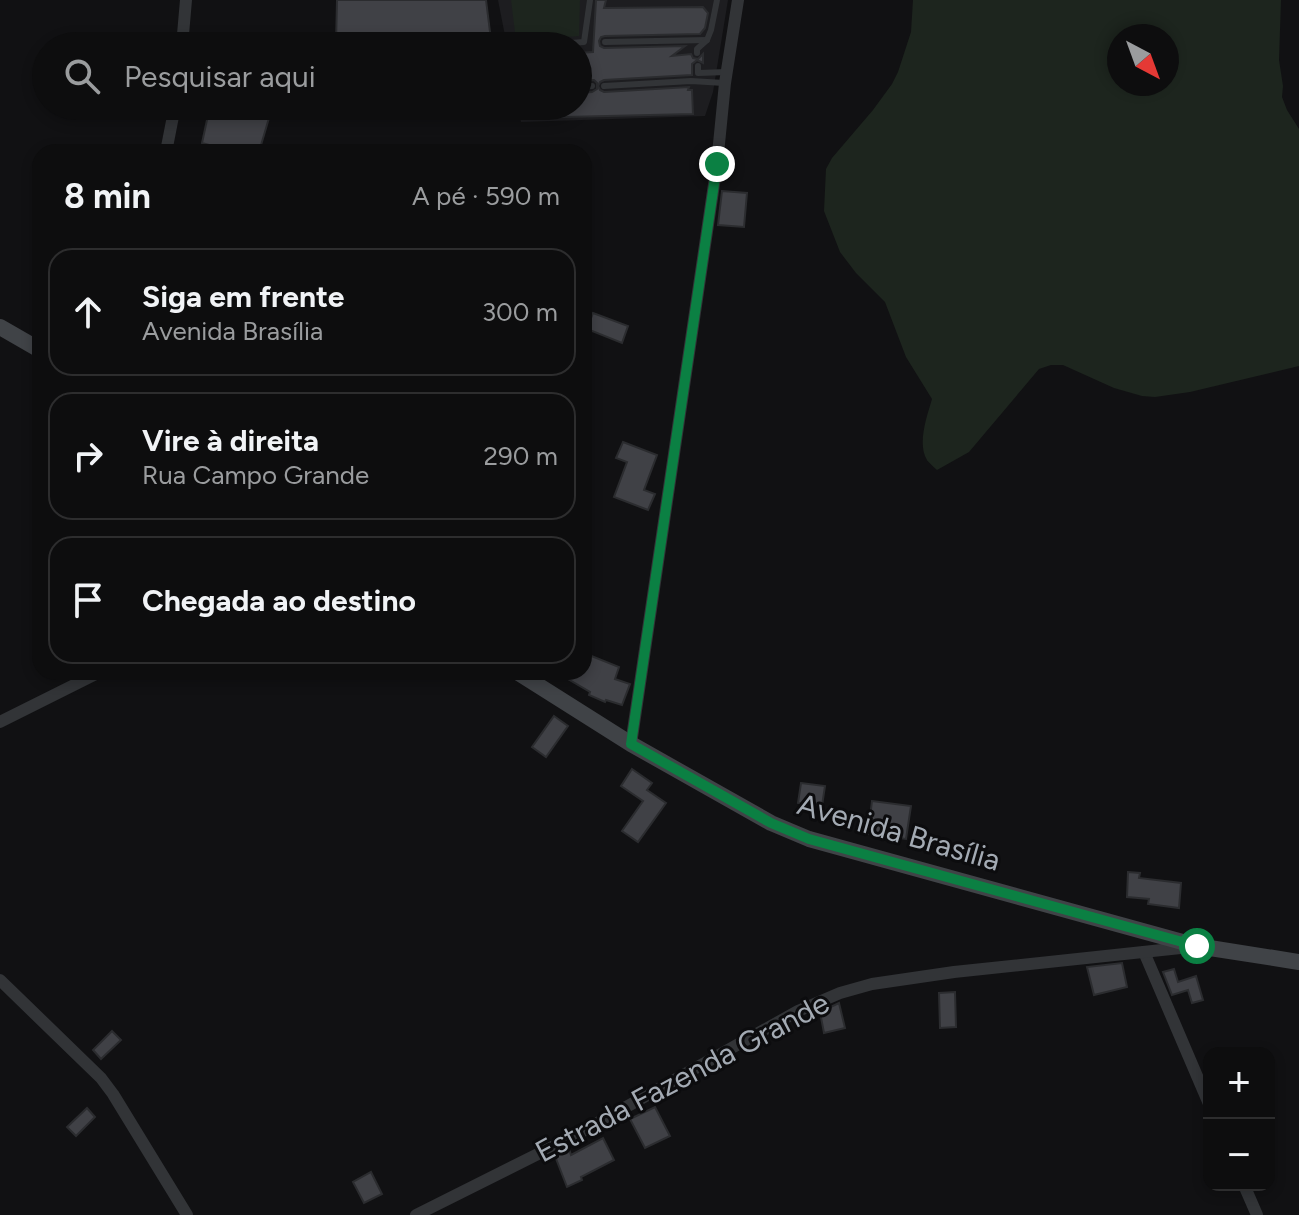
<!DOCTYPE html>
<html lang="pt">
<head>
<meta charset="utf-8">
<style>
	body { margin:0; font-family:Figtree,sans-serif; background:#161617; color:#f1f3f6 }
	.controls { position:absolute; right:24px; bottom:24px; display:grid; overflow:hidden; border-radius:16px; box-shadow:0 4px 12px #0003 }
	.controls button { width:72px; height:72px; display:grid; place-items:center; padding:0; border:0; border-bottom:2px solid #2d2d2e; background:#0d0d0e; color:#f1f3f6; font:40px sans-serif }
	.compass { position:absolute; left:1107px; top:24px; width:72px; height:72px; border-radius:50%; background:#0d0d0e; box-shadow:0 4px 12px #0003; rotate:139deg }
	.stop { position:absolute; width:24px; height:24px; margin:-18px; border:6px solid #0b8043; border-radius:50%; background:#fff }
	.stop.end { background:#0b8043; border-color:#fff; box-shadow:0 2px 8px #0008 }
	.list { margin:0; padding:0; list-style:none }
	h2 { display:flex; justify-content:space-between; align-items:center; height:104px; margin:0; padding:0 32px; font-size:34px }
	h2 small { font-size:26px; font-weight:400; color:#9a9c9e }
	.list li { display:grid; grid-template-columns:52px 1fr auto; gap:24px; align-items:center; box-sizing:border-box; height:128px; margin:0 16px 16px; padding:0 16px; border:2px solid #2d2d2e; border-radius:24px }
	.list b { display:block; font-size:30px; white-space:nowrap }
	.list p { margin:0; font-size:26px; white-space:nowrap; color:#9a9c9e }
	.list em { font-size:26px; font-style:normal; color:#9a9c9e }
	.icon { flex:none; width:44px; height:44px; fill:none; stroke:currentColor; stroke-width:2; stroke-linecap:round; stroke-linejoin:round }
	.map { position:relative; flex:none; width:1299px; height:1215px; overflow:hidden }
	.search { position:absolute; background:#0d0d0e; box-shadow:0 4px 12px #0003; left:32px; top:32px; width:560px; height:88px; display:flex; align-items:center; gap:20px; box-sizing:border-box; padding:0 28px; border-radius:44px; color:#9a9c9e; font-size:30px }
	.panel { position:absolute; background:#0d0d0e; box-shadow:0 4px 12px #0003; left:32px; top:144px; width:560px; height:536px; border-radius:24px }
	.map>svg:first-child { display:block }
	.built { fill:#1d1d20 }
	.green { fill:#1d251e; fill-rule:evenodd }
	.building { fill:#404146; stroke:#2b2c2f; stroke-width:2 }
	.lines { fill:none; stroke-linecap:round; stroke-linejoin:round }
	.lane { stroke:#323437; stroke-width:6 }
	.street { stroke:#323437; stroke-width:12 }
	.secondary { stroke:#404347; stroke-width:16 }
	.route { stroke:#0b8043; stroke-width:10 }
	.labels { text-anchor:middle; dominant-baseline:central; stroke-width:6; stroke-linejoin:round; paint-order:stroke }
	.street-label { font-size:30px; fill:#a3aab3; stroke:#0c0c0e }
</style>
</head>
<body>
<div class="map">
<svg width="1299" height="1215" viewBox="0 0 1299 1215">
	<rect width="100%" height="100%" fill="#111113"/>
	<path class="built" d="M498,0H728L713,92L705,116L521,122L518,106H578V46H507Z"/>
	<g class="green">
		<path d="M511,0H580L579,36L516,41Z"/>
		<path d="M913,0H1281L1279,60L1283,86L1282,97L1287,110L1299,129V366L1190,392L1155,397L1142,396L1114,388L1063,365H1051L1039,369L969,452L937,470C936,469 927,461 927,460C917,444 927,416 932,399L906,357L885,302L856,273L840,252L824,211L826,169L832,158L873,110L892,84L898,72L911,32ZM1119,36H1167V84H1119Z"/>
	</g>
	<g class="building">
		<path d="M337,0H486L491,40L336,44Z"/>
		<path d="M596,0H606L604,8L703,7L708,13L705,28L700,34L605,36L601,37L599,41L600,46L604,48L685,46L672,56L691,54L693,58L698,59L703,54V63L697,60L692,64V75L604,80L600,82L598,86L600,90L604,92L689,87L688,90H692L693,114L522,118V106H578V93L592,92L597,89V83L594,80L578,81V53L593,52Z"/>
		<path d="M210,106L269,118L259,152H234L202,143Z"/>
		<path d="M722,191L747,193L744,227L718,225Z"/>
		<path d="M593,313L628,326L622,343L587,329Z"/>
		<path d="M623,442L657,455L644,490L655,494L648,510L614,497L627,462L616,458Z"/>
		<path d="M584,653L619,667L615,679L630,684L622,705L606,700L605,702L589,695L590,692L556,672H584Z"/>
		<path d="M554,716L568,726L546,757L532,747Z"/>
		<path d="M632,769L652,783L647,790L666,803L638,842L622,831L643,801L621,786Z"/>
		<path d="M801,783L825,786L822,806L798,803Z"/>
		<path d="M872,801L911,806L906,839L868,834Z"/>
		<path d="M1128,872L1140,873L1139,878L1181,883L1179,908L1148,904L1149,899L1127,897Z"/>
		<path d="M1122,963L1127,987L1094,995L1087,967Z"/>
		<path d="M1174,969L1178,982L1196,976L1203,1000L1192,1003L1188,990L1172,995L1163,972Z"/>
		<path d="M955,992L956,1027L940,1028L939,993Z"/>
		<path d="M839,1003L845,1028L824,1033L820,1012Z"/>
		<path d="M112,1031L121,1040L101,1059L93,1050Z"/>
		<path d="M655,1107L670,1136L645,1148L630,1119Z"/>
		<path d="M87,1108L95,1117L76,1136L67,1127Z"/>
		<path d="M603,1138L614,1160L581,1177L582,1180L567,1187L555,1156L569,1149L571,1155Z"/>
		<path d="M371,1172L382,1194L364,1203L353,1182Z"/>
	</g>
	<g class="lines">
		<g class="lane">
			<path d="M605,42L707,40"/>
			<path d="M531,46L584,42L590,0"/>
			<path d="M697,53V49L707,40L711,30L717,0"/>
			<path d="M698,66V73L727,72"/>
			<path d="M604,86L691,81L724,83"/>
			<path d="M578,87L592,86"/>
		</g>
		<g class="street">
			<path d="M182,46L186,0"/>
			<path d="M166,152L175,106"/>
			<path d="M0,722L100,672"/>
			<path d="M631,744L717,164L725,83L738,0"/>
			<path d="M1144,952L1209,1104"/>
			<path d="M0,980L101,1078L113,1094L187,1215"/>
			<path d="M1244,1185L1257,1215"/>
			<path d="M416,1215L576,1135L798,1011L840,993L872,984L954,972L1190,947"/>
		</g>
		<g class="secondary">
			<path d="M0,327L40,350"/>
			<path d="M517,672L631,744L771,823L809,839L1197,946L1299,962"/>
		</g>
	</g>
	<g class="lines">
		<path class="route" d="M717,164L631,744L771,823L809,839L1197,946"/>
	</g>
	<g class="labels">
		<g class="street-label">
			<text transform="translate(899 832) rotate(16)">Avenida Brasília</text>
			<text transform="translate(682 1077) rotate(-28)">Estrada Fazenda Grande</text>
		</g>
	</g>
</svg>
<div class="controls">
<button>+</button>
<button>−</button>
</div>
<svg class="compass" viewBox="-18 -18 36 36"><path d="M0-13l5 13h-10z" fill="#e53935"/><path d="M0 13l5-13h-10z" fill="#9a9c9e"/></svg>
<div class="stop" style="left:1197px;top:946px"></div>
<div class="stop end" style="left:717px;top:164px"></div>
<div class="search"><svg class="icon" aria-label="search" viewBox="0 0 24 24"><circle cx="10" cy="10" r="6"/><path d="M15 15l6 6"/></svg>Pesquisar aqui</div>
<section class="panel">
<h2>8 min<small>A pé · 590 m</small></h2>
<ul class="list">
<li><svg class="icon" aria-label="ahead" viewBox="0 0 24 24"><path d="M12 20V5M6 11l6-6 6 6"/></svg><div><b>Siga em frente</b><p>Avenida Brasília</p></div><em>300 m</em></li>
<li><svg class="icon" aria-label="right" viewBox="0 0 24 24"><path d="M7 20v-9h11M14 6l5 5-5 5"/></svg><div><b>Vire à direita</b><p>Rua Campo Grande</p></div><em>290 m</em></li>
<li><svg class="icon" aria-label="arrive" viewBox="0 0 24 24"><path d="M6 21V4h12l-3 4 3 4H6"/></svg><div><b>Chegada ao destino</b></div></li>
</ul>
</section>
</div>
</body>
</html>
